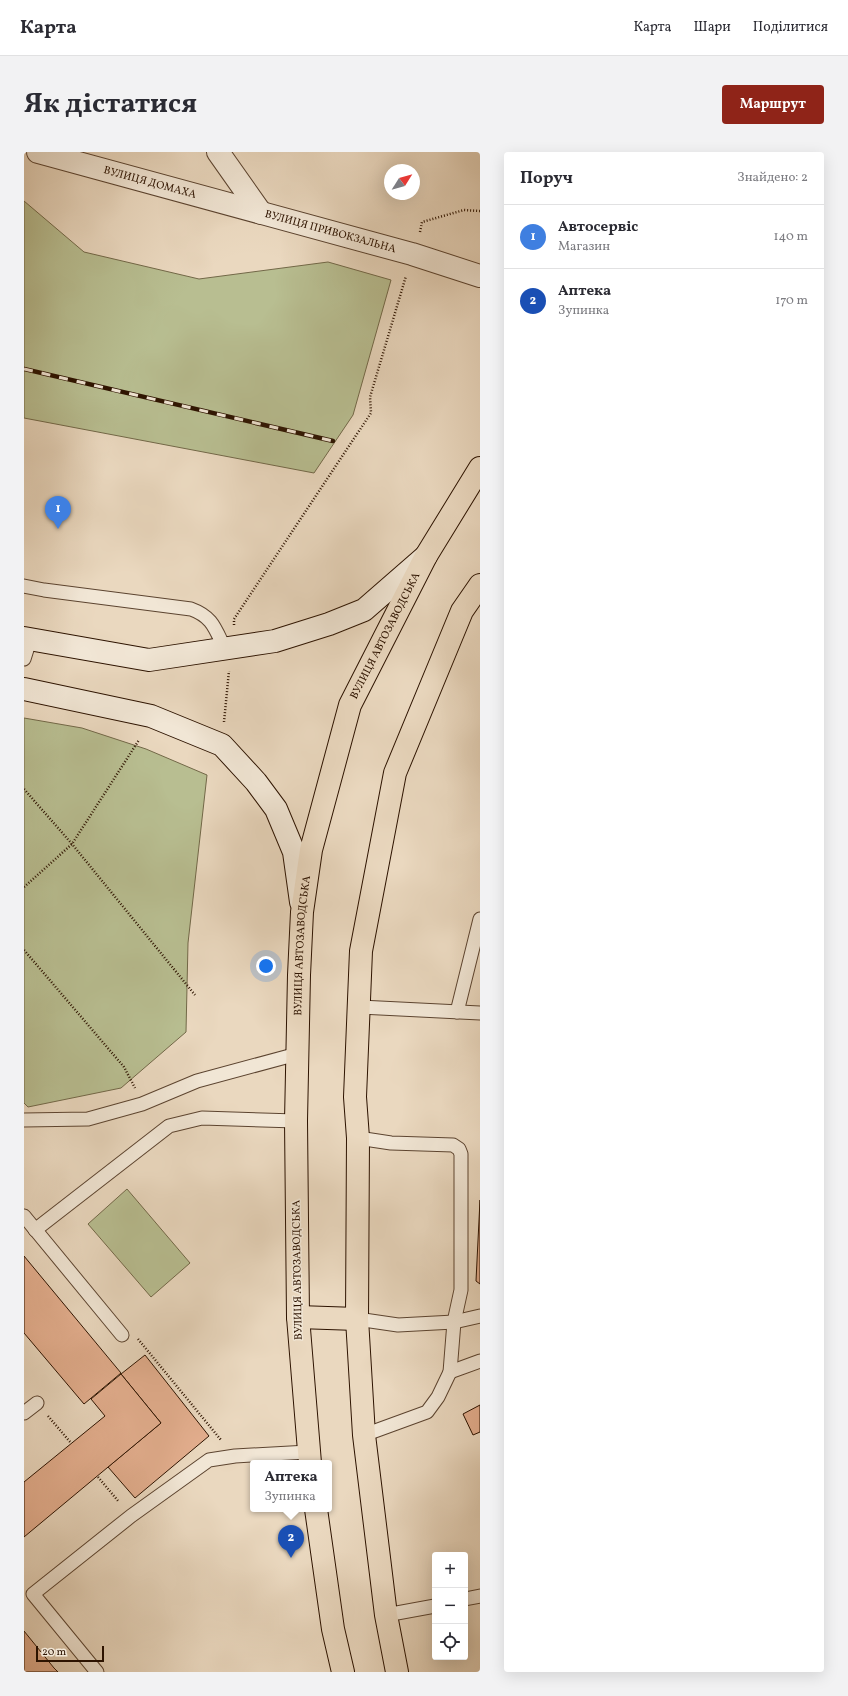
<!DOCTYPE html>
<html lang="uk">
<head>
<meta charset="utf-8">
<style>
	body { margin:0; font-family:Vollkorn,serif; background:#f2f2f3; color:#2b2b33 }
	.controls { position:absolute; right:12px; bottom:12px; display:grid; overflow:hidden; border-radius:4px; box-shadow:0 4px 16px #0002 }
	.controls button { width:36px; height:36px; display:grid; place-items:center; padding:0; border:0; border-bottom:1px solid #e1e1e2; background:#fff; color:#2b2b33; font:20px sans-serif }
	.compass { position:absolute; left:360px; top:12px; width:36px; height:36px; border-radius:50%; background:#fff; box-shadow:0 4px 16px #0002; rotate:53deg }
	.scale { position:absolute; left:12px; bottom:10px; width:68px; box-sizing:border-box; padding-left:4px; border:2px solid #2d1300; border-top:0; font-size:11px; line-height:14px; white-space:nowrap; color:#2d1300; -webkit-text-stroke:3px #f1e6d5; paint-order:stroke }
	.you { position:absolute; left:242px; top:814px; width:14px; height:14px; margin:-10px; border:3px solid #fff; border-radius:50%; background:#1a73e8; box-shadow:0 0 0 6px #1a73e833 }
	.badge { display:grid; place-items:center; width:26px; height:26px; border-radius:50%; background:#8f2418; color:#fff; font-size:13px; font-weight:700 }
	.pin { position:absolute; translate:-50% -33px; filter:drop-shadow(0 1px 2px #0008) }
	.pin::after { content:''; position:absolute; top:21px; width:14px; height:12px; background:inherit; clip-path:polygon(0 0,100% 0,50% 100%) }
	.popup { position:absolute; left:226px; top:1308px; width:82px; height:52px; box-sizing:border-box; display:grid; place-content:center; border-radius:4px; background:#fff; filter:drop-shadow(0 1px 3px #0005); font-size:13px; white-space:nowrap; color:#7c7c81 }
	.popup b { font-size:15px; color:#2b2b33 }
	.popup::after { content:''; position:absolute; left:50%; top:100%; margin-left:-8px; border:8px solid transparent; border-top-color:#fff }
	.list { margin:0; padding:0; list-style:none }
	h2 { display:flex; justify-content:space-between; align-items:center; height:52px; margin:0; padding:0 16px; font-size:17px }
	h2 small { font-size:13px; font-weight:400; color:#7c7c81 }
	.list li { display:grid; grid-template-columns:26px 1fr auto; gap:12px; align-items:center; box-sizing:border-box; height:64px; padding:0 16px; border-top:1px solid #e1e1e2 }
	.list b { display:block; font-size:15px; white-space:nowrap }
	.list p { margin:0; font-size:13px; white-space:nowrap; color:#7c7c81 }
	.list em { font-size:13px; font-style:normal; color:#7c7c81 }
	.icon { flex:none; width:22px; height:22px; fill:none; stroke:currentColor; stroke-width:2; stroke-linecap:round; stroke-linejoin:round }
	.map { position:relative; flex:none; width:456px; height:1520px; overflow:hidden; border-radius:4px }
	header { display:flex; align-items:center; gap:24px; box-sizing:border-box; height:56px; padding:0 20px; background:#fff; border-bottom:1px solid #e1e1e2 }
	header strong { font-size:19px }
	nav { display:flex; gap:22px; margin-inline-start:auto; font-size:14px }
	.intro { display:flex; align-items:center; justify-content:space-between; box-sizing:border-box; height:96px; padding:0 24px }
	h1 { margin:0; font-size:28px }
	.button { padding:10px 18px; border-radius:4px; background:#8f2418; color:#fff; font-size:14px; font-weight:700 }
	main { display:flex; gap:24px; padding:0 24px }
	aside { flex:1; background:#fff; border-radius:4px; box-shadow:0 4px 16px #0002 }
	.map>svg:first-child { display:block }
	.green { fill:#b8be91; stroke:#726848 }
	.building { fill:#e3ae8e; stroke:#2d1300 }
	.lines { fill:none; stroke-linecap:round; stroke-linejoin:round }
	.lane-casing { stroke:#5c4430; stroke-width:15 }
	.street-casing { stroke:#5c4430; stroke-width:24 }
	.secondary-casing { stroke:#2d1300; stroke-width:24 }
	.primary-casing { stroke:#2d1300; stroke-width:24 }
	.path { stroke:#2d1300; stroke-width:2.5; stroke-dasharray:1 2; stroke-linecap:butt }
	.lane { stroke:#f1e6d5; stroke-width:13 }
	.street { stroke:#f1e6d5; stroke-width:22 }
	.secondary { stroke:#f1e6d5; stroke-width:22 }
	.primary { stroke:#ead8bf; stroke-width:22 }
	.rail-casing { stroke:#2d1300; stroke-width:4.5 }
	.rail { stroke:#f1e6d5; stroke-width:3; stroke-dasharray:9; stroke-linecap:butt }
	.labels { text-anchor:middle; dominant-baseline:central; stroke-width:3; stroke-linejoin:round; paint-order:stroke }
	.street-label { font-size:11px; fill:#2d1300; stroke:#f1e6d5 }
</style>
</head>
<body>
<header>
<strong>Карта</strong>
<nav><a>Карта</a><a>Шари</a><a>Поділитися</a></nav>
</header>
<div class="intro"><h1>Як дістатися</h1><a class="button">Маршрут</a></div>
<main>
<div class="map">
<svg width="456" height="1520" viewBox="0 0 456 1520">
	<rect width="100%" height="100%" fill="#ead8bf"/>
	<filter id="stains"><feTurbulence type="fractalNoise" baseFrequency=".005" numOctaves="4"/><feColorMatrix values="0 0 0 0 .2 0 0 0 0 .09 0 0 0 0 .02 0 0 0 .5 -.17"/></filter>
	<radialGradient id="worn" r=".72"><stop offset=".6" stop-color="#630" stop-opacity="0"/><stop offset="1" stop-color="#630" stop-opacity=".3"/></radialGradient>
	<g class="green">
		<path d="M0,49L60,100L175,127L304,110L367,128L329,263L290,321L0,266Z"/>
		<path d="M0,566L58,576L122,597L183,623L164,791L162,880L97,936L4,955L0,951Z"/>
		<path d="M103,1037L166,1111L127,1145L64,1072Z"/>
	</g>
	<g class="building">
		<path d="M456,1048V1132L452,1129Z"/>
		<path d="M0,1104L97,1221L60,1252L0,1181Z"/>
		<path d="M121,1203L185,1284L111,1346L84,1315L137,1271L97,1222Z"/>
		<path d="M97,1222L137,1271L0,1385V1330L81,1264L67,1247Z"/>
		<path d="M456,1253V1280L449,1283L439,1262Z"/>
		<path d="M0,1479L30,1516L34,1520H0Z"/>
	</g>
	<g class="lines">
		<defs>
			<g id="lane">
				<path d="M0,434L20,438L167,457C189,465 191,477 201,497"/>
				<path d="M0,507L6,488"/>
				<path d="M336,855L456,861"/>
				<path d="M433,860L456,767"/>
				<path d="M0,968L64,967L118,952L173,929L273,902"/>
				<path d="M334,986L367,991L429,993L435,997L437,1002V1138L430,1170L426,1220L414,1245L403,1260L340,1283"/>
				<path d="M0,1064L98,1183"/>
				<path d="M11,1078L145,974L178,966L272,969"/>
				<path d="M333,1167L374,1173L430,1170L456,1164"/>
				<path d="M426,1220L456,1209"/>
				<path d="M0,1261L13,1251"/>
				<path d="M441,1447L456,1444"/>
				<path d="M362,1463L411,1454"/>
				<path d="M73,1520L9,1442L107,1364L185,1308L211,1304L284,1300"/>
			</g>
			<g id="street">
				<path id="s1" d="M14,0L388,102L456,124"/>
				<path d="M194,0L237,61"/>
			</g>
			<g id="secondary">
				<path d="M0,486L125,508L251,489L305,472L340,458L402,404"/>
				<path d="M0,537L127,564L198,593L232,630L252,657L270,700L277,750"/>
			</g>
			<g id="primary">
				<path d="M274,1165L333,1167"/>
				<path id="s2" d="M286,1311L274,1165L272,969L275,823L278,760L287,698L326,553L402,404L456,316"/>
				<path d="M292,1357L309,1477L319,1520"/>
				<path d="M373,1520L362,1463L340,1283L333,1167L334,986L331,945L337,799L371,621L438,459L456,433"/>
			</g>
		</defs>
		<use href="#lane" class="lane-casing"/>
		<use href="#street" class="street-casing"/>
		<use href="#secondary" class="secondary-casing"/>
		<use href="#primary" class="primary-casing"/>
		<g class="path">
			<path d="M396,80L398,70L440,58L456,59"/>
			<path d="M210,473V467L347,261L346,245L382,124"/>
			<path d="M200,570L205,519"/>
			<path d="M0,637L48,692L171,843"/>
			<path d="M0,735L48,692L115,588"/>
			<path d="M0,798L100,915L111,936"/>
			<path d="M114,1187L197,1288"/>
			<path d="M24,1264L47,1291"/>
			<path d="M74,1325L95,1350"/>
		</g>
		<use href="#lane" class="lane"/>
		<use href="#street" class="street"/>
		<use href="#secondary" class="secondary"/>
		<use href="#primary" class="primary"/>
		<defs>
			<path id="rail" d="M0,217L309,289"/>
		</defs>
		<use href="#rail" class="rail-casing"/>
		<use href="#rail" class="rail"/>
	</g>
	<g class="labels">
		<g class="street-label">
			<text stroke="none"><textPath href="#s1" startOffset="116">ВУЛИЦЯ ДОМАХА</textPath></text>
			<text stroke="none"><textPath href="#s1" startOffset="303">ВУЛИЦЯ ПРИВОКЗАЛЬНА</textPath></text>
			<text stroke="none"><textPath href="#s2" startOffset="842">ВУЛИЦЯ АВТОЗАВОДСЬКА</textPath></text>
			<text stroke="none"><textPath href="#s2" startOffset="518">ВУЛИЦЯ АВТОЗАВОДСЬКА</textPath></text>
			<text transform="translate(274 1118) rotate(-91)">ВУЛИЦЯ АВТОЗАВОДСЬКА</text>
		</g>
	</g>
	<rect width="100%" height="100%" filter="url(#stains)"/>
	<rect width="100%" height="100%" fill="url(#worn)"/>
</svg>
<div class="controls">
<button>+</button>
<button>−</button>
<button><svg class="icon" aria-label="locate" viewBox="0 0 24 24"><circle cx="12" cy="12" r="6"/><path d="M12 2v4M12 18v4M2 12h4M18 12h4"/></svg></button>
</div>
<svg class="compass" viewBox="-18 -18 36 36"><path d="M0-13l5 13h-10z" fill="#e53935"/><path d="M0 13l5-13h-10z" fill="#7c7c81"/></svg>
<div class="scale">20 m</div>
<div class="you"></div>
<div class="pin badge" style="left:34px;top:377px;background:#3f7fe0">1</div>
<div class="pin badge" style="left:267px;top:1406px;background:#1a4fb4">2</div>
<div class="popup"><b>Аптека</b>Зупинка</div>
</div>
<aside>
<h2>Поруч<small>Знайдено: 2</small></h2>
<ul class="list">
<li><span class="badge" style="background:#3f7fe0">1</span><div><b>Автосервіс</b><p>Магазин</p></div><em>140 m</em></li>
<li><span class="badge" style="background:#1a4fb4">2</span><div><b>Аптека</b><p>Зупинка</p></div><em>170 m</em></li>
</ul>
</aside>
</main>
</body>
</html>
